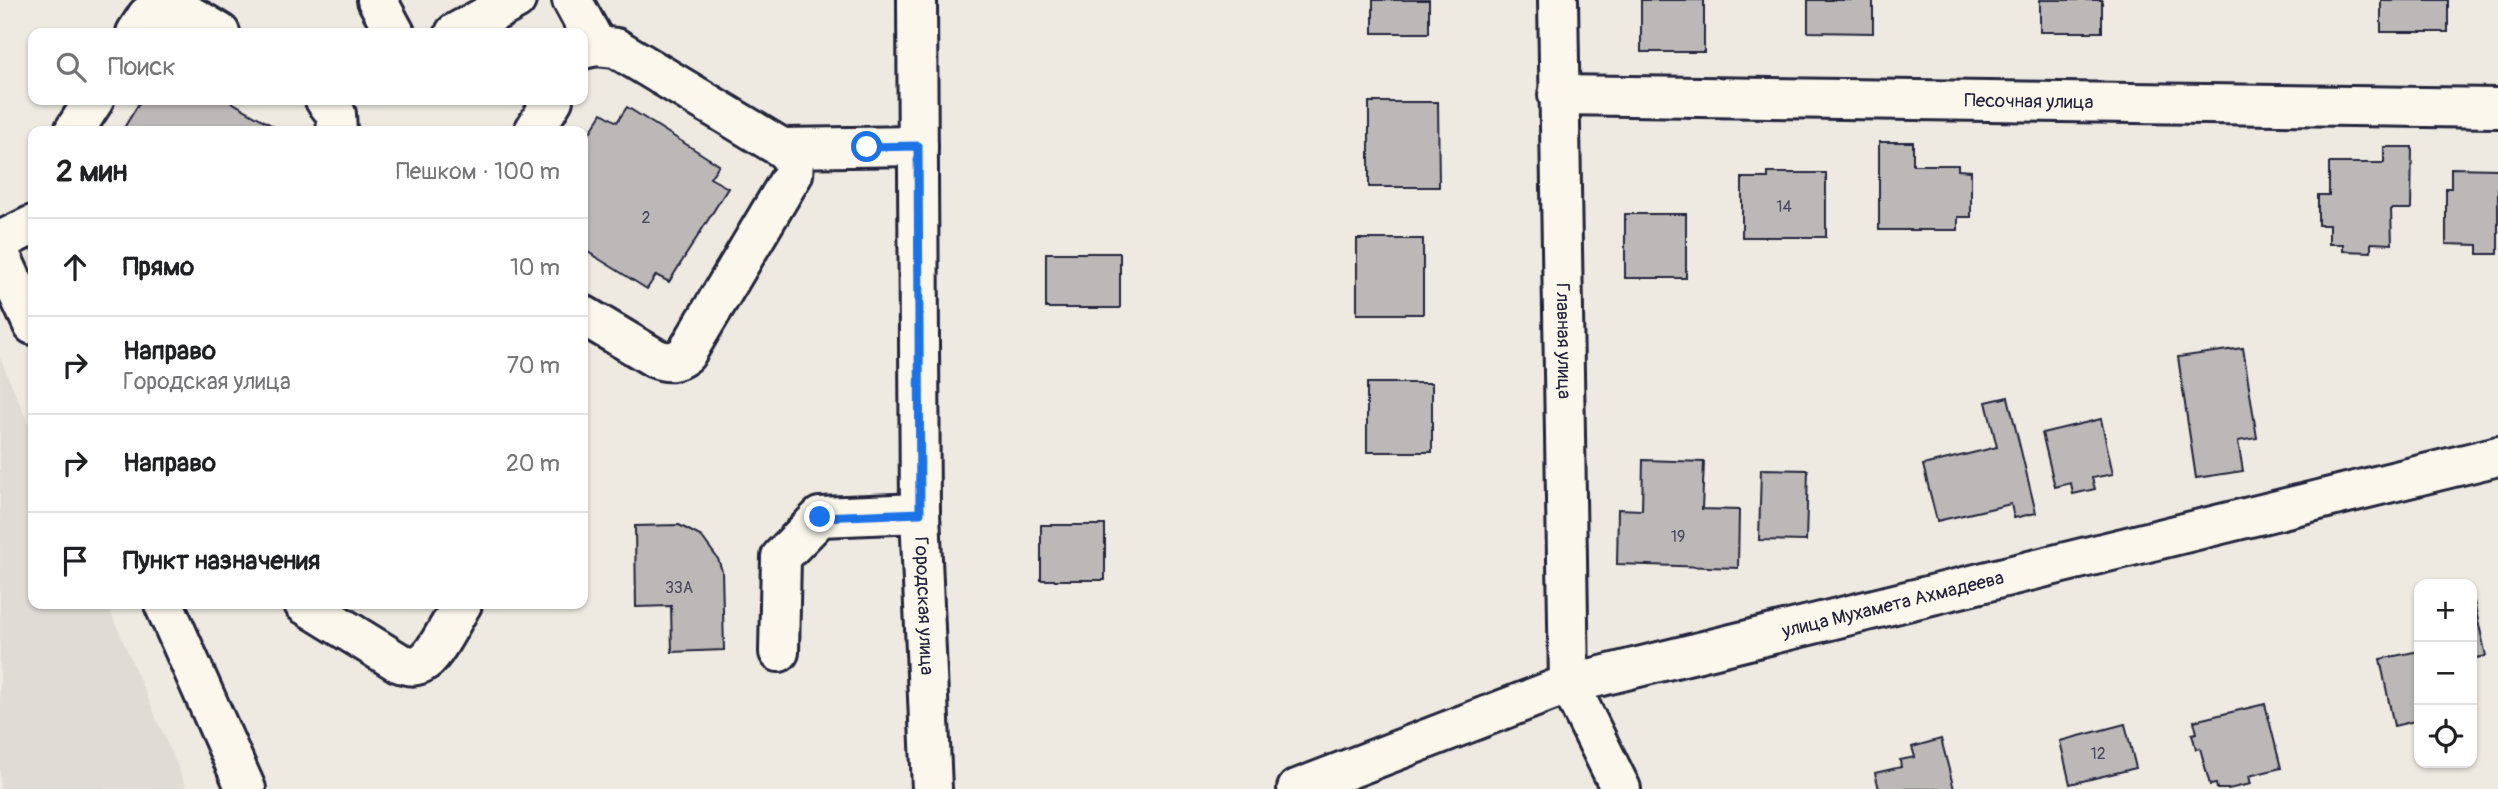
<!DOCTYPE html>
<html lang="ru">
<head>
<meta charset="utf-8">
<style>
	body { margin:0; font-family:Pangolin,sans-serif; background:#f6f6f6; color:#202124 }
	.controls { position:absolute; right:21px; bottom:21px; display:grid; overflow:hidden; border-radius:14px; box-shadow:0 2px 5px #0004 }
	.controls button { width:63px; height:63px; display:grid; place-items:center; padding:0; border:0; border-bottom:2px solid #e0e0e0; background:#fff; color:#202124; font:35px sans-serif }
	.stop { position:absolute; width:21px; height:21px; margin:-16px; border:5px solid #1a73e8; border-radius:50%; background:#fff }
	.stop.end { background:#1a73e8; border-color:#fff; box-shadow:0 2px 7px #0008 }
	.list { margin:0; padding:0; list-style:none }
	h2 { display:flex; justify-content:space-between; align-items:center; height:91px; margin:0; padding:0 28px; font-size:30px }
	h2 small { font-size:23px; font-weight:400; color:#757577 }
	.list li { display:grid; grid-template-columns:46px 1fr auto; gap:21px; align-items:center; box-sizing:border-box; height:98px; padding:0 28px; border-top:2px solid #e0e0e0 }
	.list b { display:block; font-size:26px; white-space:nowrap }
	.list p { margin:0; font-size:23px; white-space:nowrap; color:#757577 }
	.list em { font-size:23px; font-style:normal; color:#757577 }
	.icon { flex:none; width:38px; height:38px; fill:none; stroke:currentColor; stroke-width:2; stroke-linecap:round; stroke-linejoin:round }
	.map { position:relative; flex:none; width:2498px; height:789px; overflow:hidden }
	.search { position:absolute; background:#fff; box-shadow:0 2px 5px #0004; left:28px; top:28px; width:560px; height:77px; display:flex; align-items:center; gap:18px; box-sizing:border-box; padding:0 24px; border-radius:14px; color:#757577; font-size:26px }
	.panel { position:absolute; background:#fff; box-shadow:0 2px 5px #0004; left:28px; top:126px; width:560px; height:483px; border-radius:14px }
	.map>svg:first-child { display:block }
	.built { fill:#dfdbd5 }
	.building { fill:#bcb8b8; stroke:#22223b; stroke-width:2 }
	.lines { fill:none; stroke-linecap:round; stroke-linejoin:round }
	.minor-casing { stroke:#22223b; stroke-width:44 }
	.minor { stroke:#fbf7ec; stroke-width:38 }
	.route { stroke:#1a73e8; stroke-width:9 }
	.labels { text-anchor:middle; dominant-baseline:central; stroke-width:6; stroke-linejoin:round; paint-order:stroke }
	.number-label { font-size:16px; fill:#48485a }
	.street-label { font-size:19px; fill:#22223b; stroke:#fbf7ec }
</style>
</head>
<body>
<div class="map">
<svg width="2498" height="789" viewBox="0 0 2498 789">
	<rect width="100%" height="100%" fill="#eeeae2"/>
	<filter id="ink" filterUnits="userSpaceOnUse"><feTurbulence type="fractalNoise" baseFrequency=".0143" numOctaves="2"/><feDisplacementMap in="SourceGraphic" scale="14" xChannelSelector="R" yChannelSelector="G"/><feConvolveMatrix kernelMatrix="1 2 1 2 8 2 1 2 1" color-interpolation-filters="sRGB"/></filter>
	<g filter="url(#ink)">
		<path class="built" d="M0,358L33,434V604H107L187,789H0Z"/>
		<g class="building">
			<rect x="1373" y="0" width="56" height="33"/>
			<rect x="1641" y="0" width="63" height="52"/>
			<path d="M1808,0H1873V33L1808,32Z"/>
			<rect x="2040" y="0" width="62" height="32"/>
			<rect x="2381" y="0" width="67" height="32"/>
			<path d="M141,100H228L273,126L270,131H122Z"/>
			<path d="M1369,102H1438L1439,187H1369Z"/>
			<path d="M627,107L719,165L710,178L728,188L669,282L656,275L647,289L583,249V144L602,113L617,122Z"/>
			<path d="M1879,142H1913V165H1958V170L1971,171V217H1958V230H1879Z"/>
			<path d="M2384,147H2412L2411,209H2391L2392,244L2371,243V252L2343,251V244H2329V225H2318V195H2329V163H2384Z"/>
			<path d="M2451,168L2498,169V254H2478V245L2446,244V188H2451Z"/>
			<path d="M1768,173H1826V237H1742V178H1768Z"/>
			<rect x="1625" y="214" width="61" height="64"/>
			<rect x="1357" y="239" width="66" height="75"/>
			<rect x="1046" y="253" width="74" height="55"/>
			<path d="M2243,348L2257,438L2238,441L2243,471L2196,478L2178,357Z"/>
			<rect x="1367" y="383" width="65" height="69"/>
			<path d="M2008,397L2036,513L2014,518L2011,504L1937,521L1923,465L1997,447L1986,402Z"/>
			<path d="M2101,419L2113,474L2092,478L2095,489L2073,494L2071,483L2055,487L2042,433Z"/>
			<path d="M1643,460L1704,462L1702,509L1739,510L1738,568L1617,564L1618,509L1642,510Z"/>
			<path d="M1761,469L1808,470L1806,541L1759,540Z"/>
			<path d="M679,525L702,537L718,559L722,571L724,650L672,652L671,606L636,607L635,526Z"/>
			<rect x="1041" y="525" width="64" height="55"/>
			<path d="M2472,602H2474L2486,656L2472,659Z"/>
			<path d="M2419,651V720L2394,726L2380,659Z"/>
			<path d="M2265,704L2281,768L2249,776L2251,784L2228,789H2217L2216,784L2210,785L2200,748L2196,749L2192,734L2197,733L2194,721Z"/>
			<path d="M2125,724L2136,768L2070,784L2060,741Z"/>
			<path d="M1941,739L1954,789H1879L1875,773L1901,767L1900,760L1915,757L1912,747Z"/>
		</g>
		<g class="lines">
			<defs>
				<g id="minor">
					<path d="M377,0L395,33"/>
					<path d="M572,0L597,46"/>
					<path id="s1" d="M917,0L920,513L932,789"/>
					<path id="s2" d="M1558,0L1569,684L1621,789"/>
					<path d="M136,33L147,16C179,5 192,16 220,33"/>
					<path d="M455,33L516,0"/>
					<path d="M583,49L597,46L616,48L782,148C791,155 795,163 793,174L686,354C675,363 667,363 655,358L583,315"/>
					<path id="s3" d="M1558,95L2498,108"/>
					<path d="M325,100L336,114L337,131"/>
					<path d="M74,131L94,100"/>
					<path d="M534,131L553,100"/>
					<path d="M782,148L918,146"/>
					<path d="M0,241L33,225"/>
					<path d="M0,254L33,325"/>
					<path d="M164,604L246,789"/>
					<path d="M304,604L398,662C408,666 416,668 425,661C436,653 454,617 462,604"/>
					<path d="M779,652L781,557L820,517L920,513"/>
					<path id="s4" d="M1297,789L1569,684L2498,456"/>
				</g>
			</defs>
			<use href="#minor" class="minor-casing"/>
			<use href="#minor" class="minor"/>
		</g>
	</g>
	<g class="lines" filter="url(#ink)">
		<path class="route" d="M820,517L920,513L918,146L867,147"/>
	</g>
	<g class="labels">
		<g class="number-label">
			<text x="1784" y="207">14</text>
			<text x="646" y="218">2</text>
			<text x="1678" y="537">19</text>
			<text x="679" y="588">33А</text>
			<text x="2098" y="754">12</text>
		</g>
		<g class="street-label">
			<text stroke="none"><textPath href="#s3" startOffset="471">Песочная улица</textPath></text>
			<text stroke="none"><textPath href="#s2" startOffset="341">Главная улица</textPath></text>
			<text stroke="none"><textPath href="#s1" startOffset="606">Городская улица</textPath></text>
			<text stroke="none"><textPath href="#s4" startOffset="625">улица Мухамета Ахмадеева</textPath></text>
		</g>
	</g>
</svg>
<div class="controls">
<button>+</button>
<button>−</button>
<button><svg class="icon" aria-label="locate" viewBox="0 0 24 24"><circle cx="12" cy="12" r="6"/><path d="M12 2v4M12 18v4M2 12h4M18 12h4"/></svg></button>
</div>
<div class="stop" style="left:867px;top:147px"></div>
<div class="stop end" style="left:820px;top:517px"></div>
<div class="search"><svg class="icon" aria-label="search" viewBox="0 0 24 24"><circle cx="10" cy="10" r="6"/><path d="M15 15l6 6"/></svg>Поиск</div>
<section class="panel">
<h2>2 мин<small>Пешком · 100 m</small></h2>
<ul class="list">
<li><svg class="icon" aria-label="ahead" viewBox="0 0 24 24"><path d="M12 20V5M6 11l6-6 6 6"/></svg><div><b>Прямо</b></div><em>10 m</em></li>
<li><svg class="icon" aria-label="right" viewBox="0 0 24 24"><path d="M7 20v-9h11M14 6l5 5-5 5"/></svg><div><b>Направо</b><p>Городская улица</p></div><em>70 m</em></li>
<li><svg class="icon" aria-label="right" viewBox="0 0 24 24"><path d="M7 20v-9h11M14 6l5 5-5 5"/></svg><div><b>Направо</b></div><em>20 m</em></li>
<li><svg class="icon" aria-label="arrive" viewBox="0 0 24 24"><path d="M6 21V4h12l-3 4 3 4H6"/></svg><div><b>Пункт назначения</b></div></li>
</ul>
</section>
</div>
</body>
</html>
